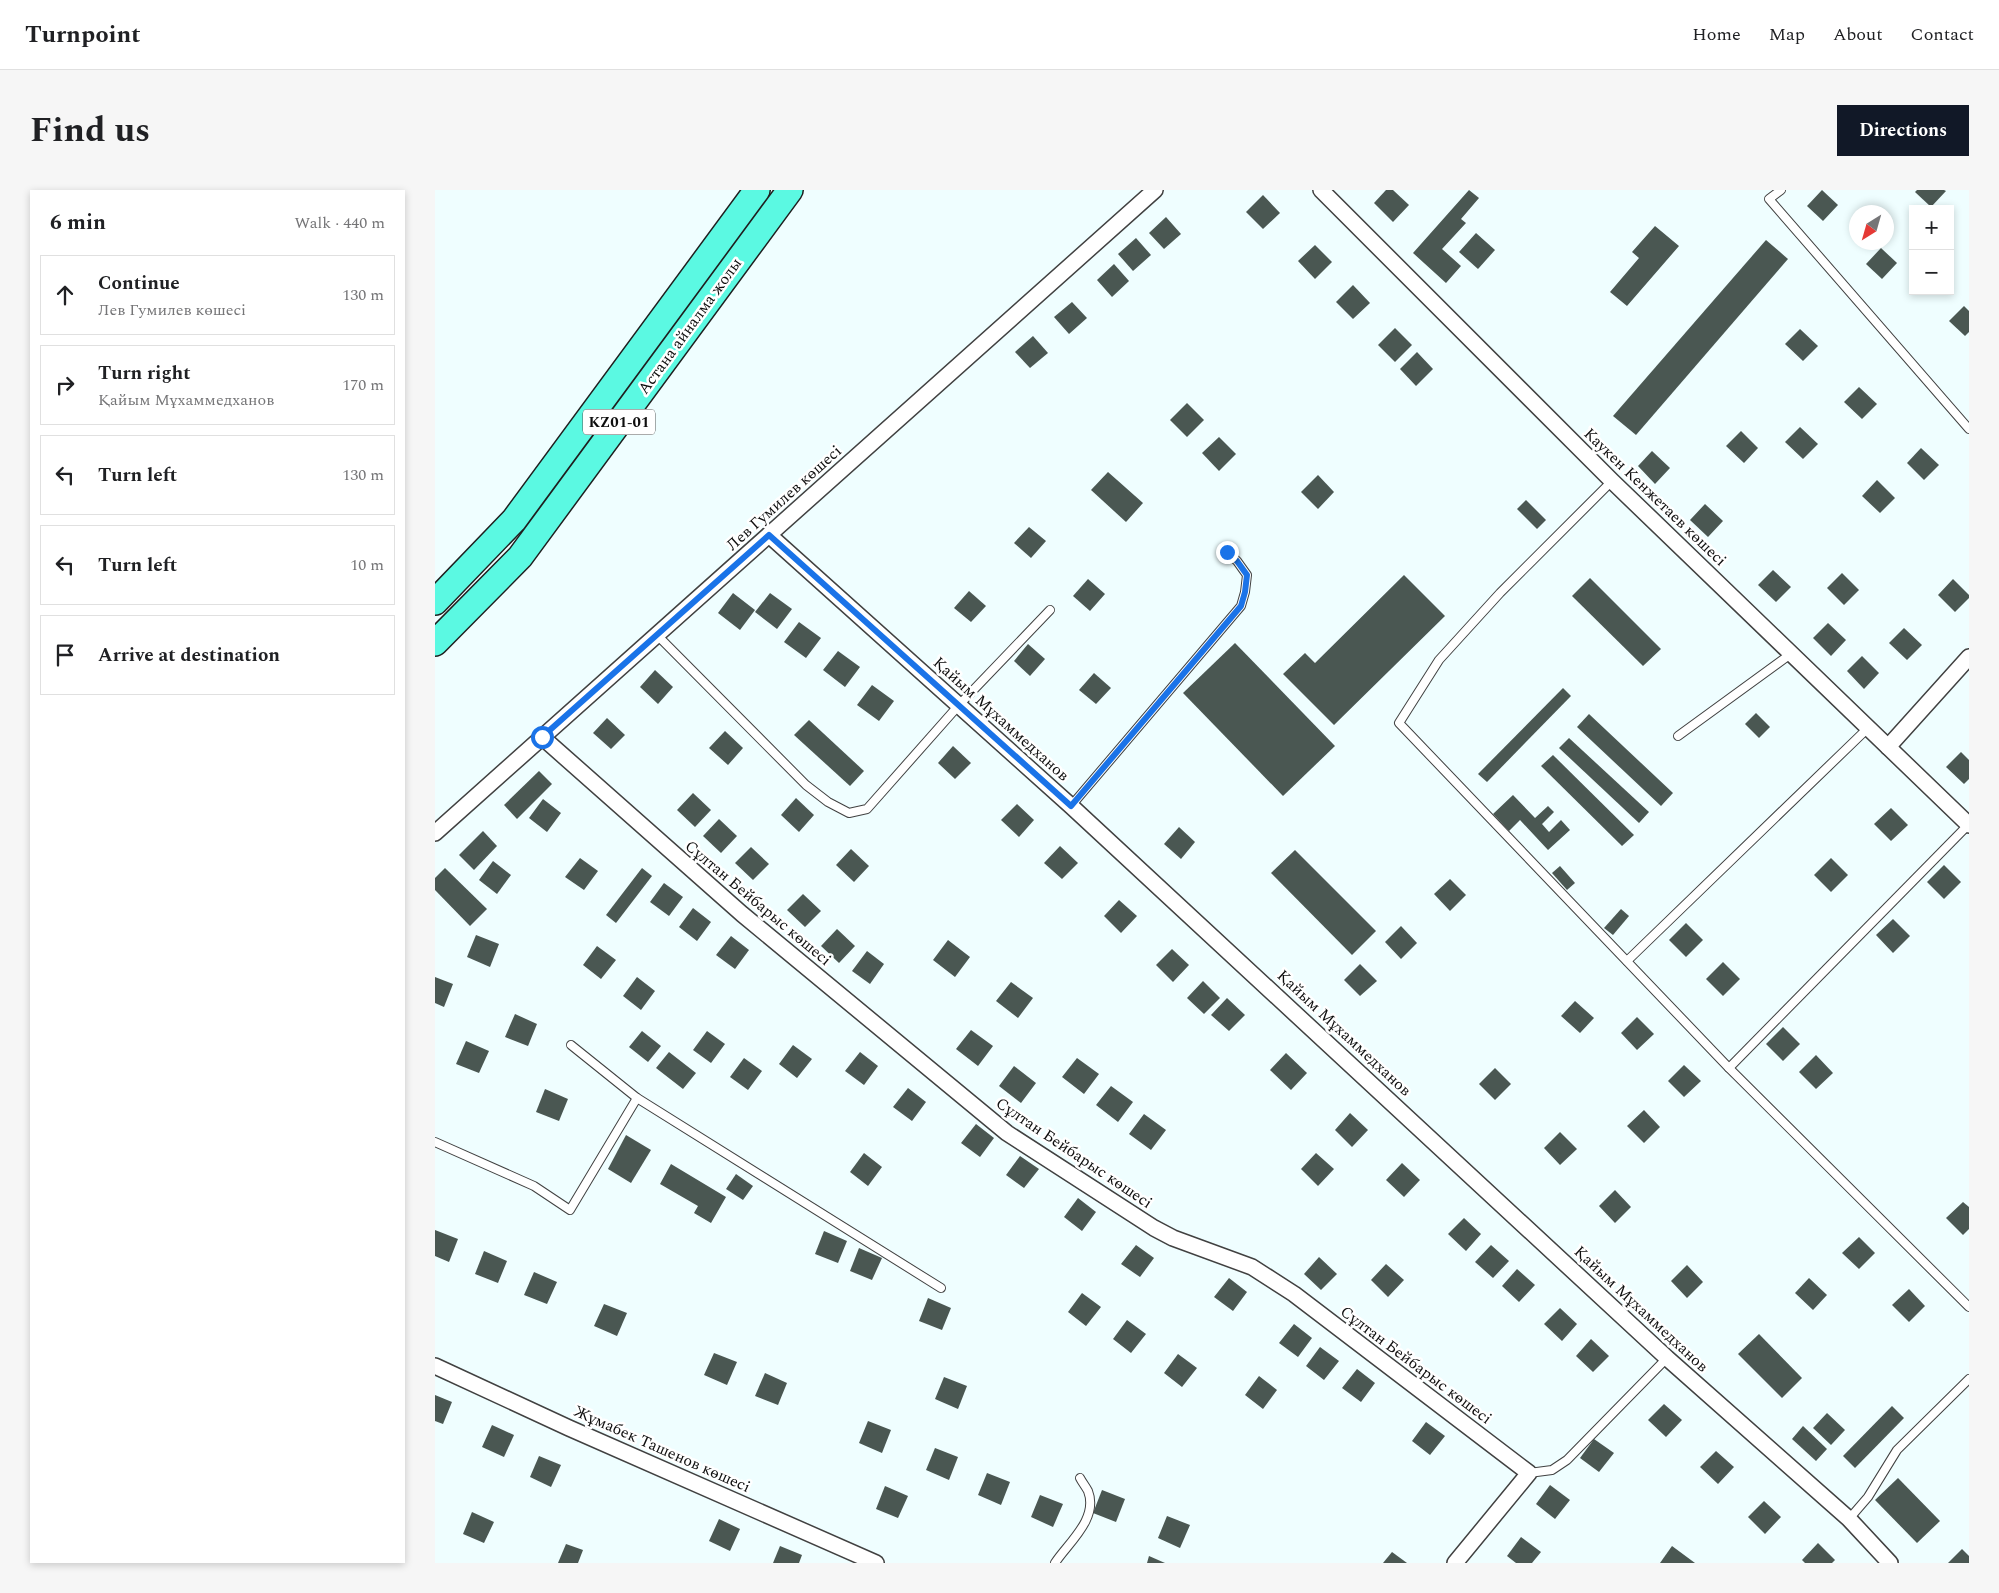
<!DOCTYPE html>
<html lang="en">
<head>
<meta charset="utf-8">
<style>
	body { margin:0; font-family:Spectral,serif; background:#f6f6f6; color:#202124 }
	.controls { position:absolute; right:15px; top:15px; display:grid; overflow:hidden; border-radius:0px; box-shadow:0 2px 8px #0003 }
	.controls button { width:45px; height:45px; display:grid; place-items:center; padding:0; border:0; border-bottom:1px solid #e0e0e0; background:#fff; color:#202124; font:25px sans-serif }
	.compass { position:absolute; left:1414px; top:15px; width:45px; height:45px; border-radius:50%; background:#fff; box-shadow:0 2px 8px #0003; rotate:217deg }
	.stop { position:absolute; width:15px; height:15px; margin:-11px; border:4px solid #1a73e8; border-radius:50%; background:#fff }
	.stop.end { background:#1a73e8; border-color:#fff; box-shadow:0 1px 5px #0008 }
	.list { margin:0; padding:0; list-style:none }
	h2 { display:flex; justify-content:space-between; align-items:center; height:65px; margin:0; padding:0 20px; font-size:21px }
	h2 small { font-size:16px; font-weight:400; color:#757577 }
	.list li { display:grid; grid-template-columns:32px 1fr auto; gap:15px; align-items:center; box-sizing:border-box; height:80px; margin:0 10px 10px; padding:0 10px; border:1px solid #e0e0e0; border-radius:0px }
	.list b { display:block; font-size:19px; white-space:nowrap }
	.list p { margin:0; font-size:16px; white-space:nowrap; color:#757577 }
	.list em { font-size:16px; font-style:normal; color:#757577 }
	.icon { flex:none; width:28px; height:28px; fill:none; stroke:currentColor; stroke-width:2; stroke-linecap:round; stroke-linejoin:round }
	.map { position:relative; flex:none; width:1534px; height:1373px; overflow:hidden; border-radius:0px }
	header { display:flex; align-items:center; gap:30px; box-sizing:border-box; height:70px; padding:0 25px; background:#fff; border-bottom:1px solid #e0e0e0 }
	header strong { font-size:24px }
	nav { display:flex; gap:28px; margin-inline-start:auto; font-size:18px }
	.intro { display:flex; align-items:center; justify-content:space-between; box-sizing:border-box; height:120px; padding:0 30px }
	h1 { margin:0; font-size:35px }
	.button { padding:12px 22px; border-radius:0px; background:#111827; color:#fff; font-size:18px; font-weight:700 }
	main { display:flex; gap:30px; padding:0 30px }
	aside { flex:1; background:#fff; border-radius:0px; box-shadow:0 2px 8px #0003 }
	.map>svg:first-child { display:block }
	.building { fill:#4a5752 }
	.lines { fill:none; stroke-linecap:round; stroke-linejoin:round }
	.service-casing { stroke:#414141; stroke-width:10 }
	.minor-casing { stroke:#414141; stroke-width:18 }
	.trunk-casing { stroke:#1f1f1f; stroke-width:28 }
	.service { stroke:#fff; stroke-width:8 }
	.minor { stroke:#fff; stroke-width:15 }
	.trunk { stroke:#5bf9e2; stroke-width:25 }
	.route { stroke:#1a73e8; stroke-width:6 }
	.labels { text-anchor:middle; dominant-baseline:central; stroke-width:5; stroke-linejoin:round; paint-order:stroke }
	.shield { fill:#fff; stroke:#565656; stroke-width:1 }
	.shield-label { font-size:15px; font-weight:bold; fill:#0e0e0e }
	.street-label { font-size:16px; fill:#0e0e0e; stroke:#fff }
</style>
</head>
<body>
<header>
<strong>Turnpoint</strong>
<nav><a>Home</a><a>Map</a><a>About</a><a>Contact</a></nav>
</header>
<div class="intro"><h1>Find us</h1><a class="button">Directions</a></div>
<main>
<aside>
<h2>6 min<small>Walk · 440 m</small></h2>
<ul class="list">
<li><svg class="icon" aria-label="ahead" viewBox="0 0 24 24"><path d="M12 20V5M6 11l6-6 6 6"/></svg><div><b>Continue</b><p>Лев Гумилев көшесі</p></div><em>130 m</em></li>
<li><svg class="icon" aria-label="right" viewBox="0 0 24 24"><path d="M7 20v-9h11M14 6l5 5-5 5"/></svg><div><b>Turn right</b><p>Қайым Мұхаммедханов</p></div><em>170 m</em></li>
<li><svg class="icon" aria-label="left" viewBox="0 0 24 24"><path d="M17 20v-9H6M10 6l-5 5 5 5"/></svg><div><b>Turn left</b></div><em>130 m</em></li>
<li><svg class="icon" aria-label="left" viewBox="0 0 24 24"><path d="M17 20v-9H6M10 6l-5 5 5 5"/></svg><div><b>Turn left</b></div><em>10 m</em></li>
<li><svg class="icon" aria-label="arrive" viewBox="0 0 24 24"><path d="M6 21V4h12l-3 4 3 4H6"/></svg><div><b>Arrive at destination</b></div></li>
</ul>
</aside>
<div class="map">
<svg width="1534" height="1373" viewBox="0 0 1534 1373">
	<rect width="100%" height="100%" fill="#effeff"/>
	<g class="building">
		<path d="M951,0H958L974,15L958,32L939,13Z"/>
		<path d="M1034,0L1044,8L1026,29L1031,33L1007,59L1026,76L1011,93L978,63Z"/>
		<path d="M1387,0L1403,15L1388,31L1372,16Z"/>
		<path d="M1482,0H1509L1511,1L1496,17L1480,2Z"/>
		<path d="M828,5L845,23L828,39L811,22Z"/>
		<path d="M731,27L746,44L729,59L714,43Z"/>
		<path d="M1220,36L1244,56L1192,116L1175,102L1204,68L1197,62Z"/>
		<path d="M1041,43L1060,60L1043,79L1024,62Z"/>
		<path d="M701,48L716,65L698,81L683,64Z"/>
		<path d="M1331,50L1353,69L1201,245L1178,226Z"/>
		<path d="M880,55L897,72L880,89L863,71Z"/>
		<path d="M1446,58L1462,73L1447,89L1431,74Z"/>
		<path d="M679,74L694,91L677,107L662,90Z"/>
		<path d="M918,95L935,113L918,129L901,112Z"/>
		<path d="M637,112L652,128L634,144L619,127Z"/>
		<path d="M1529,116L1534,121V142L1530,146L1514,131Z"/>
		<path d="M960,138L977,155L960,172L943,155Z"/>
		<path d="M1365,139L1383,156L1368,171L1350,154Z"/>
		<path d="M598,146L613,163L595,178L580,162Z"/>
		<path d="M982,162L998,179L981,196L965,179Z"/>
		<path d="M1424,197L1442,214L1427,229L1409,212Z"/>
		<path d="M752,213L769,230L752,247L735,230Z"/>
		<path d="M1365,237L1383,254L1368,269L1350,252Z"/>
		<path d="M1306,241L1323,258L1309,273L1291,256Z"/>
		<path d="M784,247L801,264L784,281L767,263Z"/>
		<path d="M1486,258L1504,275L1489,290L1472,273Z"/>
		<path d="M1217,261L1235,278L1220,294L1203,276Z"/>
		<path d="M673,282L708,313L691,332L656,300Z"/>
		<path d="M883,285L899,302L883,319L866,302Z"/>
		<path d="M1442,290L1460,308L1445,323L1427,306Z"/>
		<path d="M1091,310L1111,330L1102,339L1082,319Z"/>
		<path d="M1270,314L1288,331L1273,347L1255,330Z"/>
		<path d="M594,337L611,351L596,368L579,353Z"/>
		<path d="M1338,380L1356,397L1341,412L1323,395Z"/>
		<path d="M1407,383L1424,400L1409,415L1392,398Z"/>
		<path d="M969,385L1010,426L899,535L848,484L870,463L880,473Z"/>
		<path d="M1155,388L1226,459L1208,476L1137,406Z"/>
		<path d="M653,389L670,404L655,421L638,406Z"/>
		<path d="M1518,389L1534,405V408L1520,422L1503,405Z"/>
		<path d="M534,401L551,416L536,432L519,418Z"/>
		<path d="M298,403L320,420L305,440L283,423Z"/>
		<path d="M335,403L357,419L342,439L320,422Z"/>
		<path d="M364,432L386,448L371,468L349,452Z"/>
		<path d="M1393,433L1411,450L1396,466L1378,448Z"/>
		<path d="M1469,438L1487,455L1472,470L1454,453Z"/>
		<path d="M800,453L900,556L848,606L748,503Z"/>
		<path d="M593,454L610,469L595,486L579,471Z"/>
		<path d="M403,461L425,477L410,497L388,480Z"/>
		<path d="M1427,466L1444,483L1429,499L1412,481Z"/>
		<path d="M220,480L238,497L223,514L205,497Z"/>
		<path d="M659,483L676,498L661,514L644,500Z"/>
		<path d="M437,495L459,511L444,531L422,515Z"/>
		<path d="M1128,498L1136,506L1052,592L1043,584Z"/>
		<path d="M1321,523L1335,537L1324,548L1310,534Z"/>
		<path d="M1154,524L1238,603L1226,616L1142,537Z"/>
		<path d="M172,528L190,545L176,559L158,543Z"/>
		<path d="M374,530L429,581L415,596L359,545Z"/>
		<path d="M290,541L308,558L293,575L274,558Z"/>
		<path d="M1134,548L1214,622L1204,633L1124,558Z"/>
		<path d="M518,556L536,573L520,589L503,573Z"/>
		<path d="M1526,562L1534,570V589L1529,594L1511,577Z"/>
		<path d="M1118,565L1199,645L1187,656L1106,576Z"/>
		<path d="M104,581L117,594L82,629L69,615Z"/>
		<path d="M258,603L276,620L260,637L242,620Z"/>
		<path d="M1078,605L1100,628L1113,616L1119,622L1107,634L1114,642L1126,630L1135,640L1113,660L1085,630L1074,641L1058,624Z"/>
		<path d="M361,608L379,625L364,642L346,625Z"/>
		<path d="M108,609L126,623L112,642L94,628Z"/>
		<path d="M582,614L599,630L584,647L566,630Z"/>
		<path d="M1456,618L1473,635L1456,651L1439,634Z"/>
		<path d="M284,629L302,646L286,663L268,646Z"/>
		<path d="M744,637L760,652L746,669L729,654Z"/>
		<path d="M48,641L62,656L39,680L24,665Z"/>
		<path d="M625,656L643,673L627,689L609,673Z"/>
		<path d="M316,657L334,674L318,690L300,673Z"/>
		<path d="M416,659L434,676L419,692L401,675Z"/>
		<path d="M860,660L941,741L917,765L836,683Z"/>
		<path d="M145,668L163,681L149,700L130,687Z"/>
		<path d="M1396,668L1413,685L1396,702L1379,685Z"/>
		<path d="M58,671L76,685L62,704L44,690Z"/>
		<path d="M1509,675L1526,692L1509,709L1492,692Z"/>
		<path d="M1125,676L1140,693L1132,700L1117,683Z"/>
		<path d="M10,678L52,719L35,736L0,700V688Z"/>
		<path d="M207,678L217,686L181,733L171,725Z"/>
		<path d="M1015,689L1031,705L1015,721L999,704Z"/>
		<path d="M229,693L248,707L234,726L215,712Z"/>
		<path d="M368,704L386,721L370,737L352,720Z"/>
		<path d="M684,710L702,726L686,743L669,726Z"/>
		<path d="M258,718L276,732L262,751L244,737Z"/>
		<path d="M1186,719L1194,726L1178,745L1169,738Z"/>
		<path d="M1458,729L1475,746L1458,763L1441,745Z"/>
		<path d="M1251,733L1268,750L1251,767L1234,750Z"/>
		<path d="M966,736L982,753L966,769L950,752Z"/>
		<path d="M402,739L420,756L404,773L386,756Z"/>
		<path d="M41,745L64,754L55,777L32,767Z"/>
		<path d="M296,746L314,760L300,779L281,765Z"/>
		<path d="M513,750L535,767L520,787L498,770Z"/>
		<path d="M162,756L181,770L166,789L148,775Z"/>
		<path d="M737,759L754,775L738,792L721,775Z"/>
		<path d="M432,761L449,774L435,794L417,781Z"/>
		<path d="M1288,772L1305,789L1288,806L1271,789Z"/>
		<path d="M925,774L942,791L925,806L909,790Z"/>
		<path d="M0,787L18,794L9,817L0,813Z"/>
		<path d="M202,787L220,801L206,820L188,806Z"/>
		<path d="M768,791L785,808L769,824L752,808Z"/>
		<path d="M576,792L598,808L583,828L561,811Z"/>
		<path d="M792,808L810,825L794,841L776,825Z"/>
		<path d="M1140,811L1159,828L1145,843L1126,826Z"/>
		<path d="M80,824L102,834L93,856L70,847Z"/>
		<path d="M1202,827L1219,844L1202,860L1186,843Z"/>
		<path d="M1348,837L1365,854L1348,871L1331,854Z"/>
		<path d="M536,840L558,856L543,876L521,859Z"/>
		<path d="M207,841L226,856L213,872L194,857Z"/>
		<path d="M272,841L290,854L276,873L258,860Z"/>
		<path d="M31,851L54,861L44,883L21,874Z"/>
		<path d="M358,855L377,869L362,888L344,874Z"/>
		<path d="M234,862L261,883L248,899L221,878Z"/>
		<path d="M425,862L443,876L429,895L410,881Z"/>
		<path d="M851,863L872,883L856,900L835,880Z"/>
		<path d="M1381,865L1398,883L1381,899L1364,882Z"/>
		<path d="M309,868L327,881L313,900L295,887Z"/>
		<path d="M642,868L664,884L649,904L627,887Z"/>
		<path d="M1249,875L1266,891L1249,907L1233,891Z"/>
		<path d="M579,876L601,893L586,913L564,896Z"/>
		<path d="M1060,878L1076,894L1060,910L1044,894Z"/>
		<path d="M676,896L698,912L683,932L661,915Z"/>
		<path d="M473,898L491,912L477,931L458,917Z"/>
		<path d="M110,899L133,909L124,931L101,922Z"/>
		<path d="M1209,920L1225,937L1209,953L1192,936Z"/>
		<path d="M915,923L933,940L917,957L900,940Z"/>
		<path d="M709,924L731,940L716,960L694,944Z"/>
		<path d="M541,934L559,948L545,967L526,953Z"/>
		<path d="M1125,942L1142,959L1125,975L1109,958Z"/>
		<path d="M191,945L216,960L196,993L173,979Z"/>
		<path d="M429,963L447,977L433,996L415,982Z"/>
		<path d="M881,963L899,979L883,996L866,979Z"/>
		<path d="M585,966L604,979L589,998L571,985Z"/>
		<path d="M967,973L985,990L969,1007L951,990Z"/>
		<path d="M236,974L291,1007L276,1033L259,1023L263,1016L225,994Z"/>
		<path d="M301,984L318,996L308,1010L291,999Z"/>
		<path d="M1180,1000L1196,1017L1180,1033L1164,1016Z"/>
		<path d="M643,1008L661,1022L647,1041L629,1027Z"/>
		<path d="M1528,1012L1534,1017V1039L1528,1045L1511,1028Z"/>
		<path d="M1029,1028L1046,1044L1031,1061L1013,1044Z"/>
		<path d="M0,1040L23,1049L14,1072L0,1066Z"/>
		<path d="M389,1041L412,1051L403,1073L380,1064Z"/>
		<path d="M1424,1047L1440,1063L1424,1079L1407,1063Z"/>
		<path d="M701,1055L719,1068L705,1087L686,1074Z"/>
		<path d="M1056,1055L1074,1071L1058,1088L1040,1072Z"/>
		<path d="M424,1058L447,1068L437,1090L415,1081Z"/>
		<path d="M49,1061L72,1071L63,1093L40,1084Z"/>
		<path d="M884,1067L902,1084L886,1100L869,1084Z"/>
		<path d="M951,1074L969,1090L953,1107L936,1090Z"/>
		<path d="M1252,1075L1268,1092L1252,1108L1236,1091Z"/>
		<path d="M1082,1079L1100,1095L1084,1112L1067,1096Z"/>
		<path d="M99,1082L122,1092L112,1114L89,1105Z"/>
		<path d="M794,1088L812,1102L798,1121L779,1107Z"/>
		<path d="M1374,1088L1392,1105L1378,1120L1360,1103Z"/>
		<path d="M1474,1099L1490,1116L1474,1132L1457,1115Z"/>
		<path d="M647,1103L666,1117L651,1136L633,1122Z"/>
		<path d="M493,1108L516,1118L507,1140L484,1131Z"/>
		<path d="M169,1114L192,1123L182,1146L159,1136Z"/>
		<path d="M1125,1118L1142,1134L1127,1151L1109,1134Z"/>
		<path d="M692,1130L711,1144L696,1163L678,1149Z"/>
		<path d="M859,1134L877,1148L863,1167L844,1153Z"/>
		<path d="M1324,1144L1367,1188L1347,1208L1303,1164Z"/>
		<path d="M1156,1149L1174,1166L1158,1182L1141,1166Z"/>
		<path d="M885,1157L904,1171L889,1190L871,1176Z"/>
		<path d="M279,1163L302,1172L292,1195L269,1185Z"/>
		<path d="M743,1164L762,1178L747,1197L729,1183Z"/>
		<path d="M922,1179L940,1193L926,1212L907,1198Z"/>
		<path d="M330,1183L352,1193L343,1215L320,1206Z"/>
		<path d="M824,1186L842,1200L828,1219L810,1205Z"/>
		<path d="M509,1187L532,1196L523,1219L500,1209Z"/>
		<path d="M0,1205L17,1212L8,1234L0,1231Z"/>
		<path d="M1229,1214L1247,1230L1231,1247L1213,1230Z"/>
		<path d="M1457,1216L1469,1228L1420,1278L1408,1266Z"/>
		<path d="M1392,1223L1410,1240L1396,1255L1378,1238Z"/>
		<path d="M433,1231L456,1240L447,1263L424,1253Z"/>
		<path d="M991,1232L1010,1246L995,1265L977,1251Z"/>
		<path d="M57,1235L79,1245L69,1267L47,1257Z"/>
		<path d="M1368,1236L1392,1259L1381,1271L1357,1249Z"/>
		<path d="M1159,1249L1179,1263L1164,1282L1145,1268Z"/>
		<path d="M500,1258L523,1267L514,1290L491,1280Z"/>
		<path d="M1281,1261L1299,1277L1283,1294L1265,1277Z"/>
		<path d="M104,1266L126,1275L116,1297L95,1287Z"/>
		<path d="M552,1283L575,1292L566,1315L543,1305Z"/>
		<path d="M1463,1288L1505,1331L1482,1353L1440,1310Z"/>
		<path d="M1115,1295L1135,1310L1120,1329L1101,1314Z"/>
		<path d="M450,1296L473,1306L463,1328L441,1319Z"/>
		<path d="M667,1300L690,1309L681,1332L658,1323Z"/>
		<path d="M605,1305L628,1314L618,1337L596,1327Z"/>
		<path d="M1329,1311L1346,1327L1330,1344L1313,1327Z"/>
		<path d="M37,1322L59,1332L49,1353L28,1344Z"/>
		<path d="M732,1326L755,1335L745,1358L723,1348Z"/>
		<path d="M284,1329L305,1339L295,1361L274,1351Z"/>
		<path d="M1086,1347L1106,1362L1097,1373H1081L1072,1366Z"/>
		<path d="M1383,1353L1400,1370L1397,1373H1370L1367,1370Z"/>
		<path d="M131,1354L148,1360L143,1373H123Z"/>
		<path d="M345,1356L367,1365L364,1373H338Z"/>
		<path d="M1237,1356L1260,1373H1225Z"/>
		<path d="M1527,1359L1534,1366V1373H1513Z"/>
		<path d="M957,1362L972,1373H948Z"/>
		<path d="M714,1366L730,1373H712Z"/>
	</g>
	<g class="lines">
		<defs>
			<g id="service">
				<path d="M1346,0L1334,9L1534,239"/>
				<path d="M1177,291L1065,403L1004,470L964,533L1294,878L1534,1117"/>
				<path d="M222,445L371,595L393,612L414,623L432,619L524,515L615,420"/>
				<path d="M1243,546L1357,463"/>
				<path d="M636,616L806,416L810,402L812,385L802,371L792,362"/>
				<path d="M1192,771L1433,538"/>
				<path d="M136,855L202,908L506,1098"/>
				<path d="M1294,878L1534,634"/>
				<path d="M0,952L99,996L135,1020L202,908"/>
				<path d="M1094,1283L1117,1280L1132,1270L1232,1168"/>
				<path d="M1414,1329L1433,1307L1462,1260L1534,1189"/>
				<path d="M620,1373C632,1354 664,1329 653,1301C651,1297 647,1292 645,1288"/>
			</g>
			<g id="minor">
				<path d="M886,0L1177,291L1534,635"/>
				<path d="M334,345L636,616L1232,1168L1414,1329L1455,1373"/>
				<path d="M107,547L307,724L572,943L719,1038L738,1048L817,1077L859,1104L1094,1283L1020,1373"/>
				<path d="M1453,557L1534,467"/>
				<path d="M0,643L720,0"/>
				<path d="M0,1176L134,1238L441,1373"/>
			</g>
			<g id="trunk">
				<path d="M0,412L79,330L322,0"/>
				<path d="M0,453L85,367L355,0"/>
			</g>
		</defs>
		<use href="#service" class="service-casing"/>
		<use href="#minor" class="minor-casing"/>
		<use href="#trunk" class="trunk-casing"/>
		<use href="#service" class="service"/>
		<use href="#minor" class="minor"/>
		<use href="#trunk" class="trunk"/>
	</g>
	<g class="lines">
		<path class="route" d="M107,547L334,345L636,616L806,416L810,402L812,385L802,371L792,362"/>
	</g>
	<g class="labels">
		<rect class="shield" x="148" y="219.5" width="72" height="25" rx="4"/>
		<g class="shield-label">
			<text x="184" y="232">KZ01-01</text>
		</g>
		<g class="street-label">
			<text transform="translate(255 136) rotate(-54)">Астана айналма жолы</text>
			<text transform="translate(1220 307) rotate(44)">Каукен Кенжетаев көшесі</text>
			<text transform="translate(349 308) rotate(-42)">Лев Гумилев көшесі</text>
			<text transform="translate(566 529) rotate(42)">Қайым Мұхаммедханов</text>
			<text transform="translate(323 713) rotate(40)">Сұлтан Бейбарыс көшесі</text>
			<text transform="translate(909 843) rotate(43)">Қайым Мұхаммедханов</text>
			<text transform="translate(639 963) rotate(34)">Сұлтан Бейбарыс көшесі</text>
			<text transform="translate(1206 1119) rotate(43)">Қайым Мұхаммедханов</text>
			<text transform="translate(981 1175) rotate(37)">Сұлтан Бейбарыс көшесі</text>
			<text transform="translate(227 1259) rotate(24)">Жұмабек Ташенов көшесі</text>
		</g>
	</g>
</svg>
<div class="controls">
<button>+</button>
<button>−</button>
</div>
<svg class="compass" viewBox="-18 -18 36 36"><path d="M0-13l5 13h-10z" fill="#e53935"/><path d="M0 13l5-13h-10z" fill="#757577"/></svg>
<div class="stop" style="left:107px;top:547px"></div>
<div class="stop end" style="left:792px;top:362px"></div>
</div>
</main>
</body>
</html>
